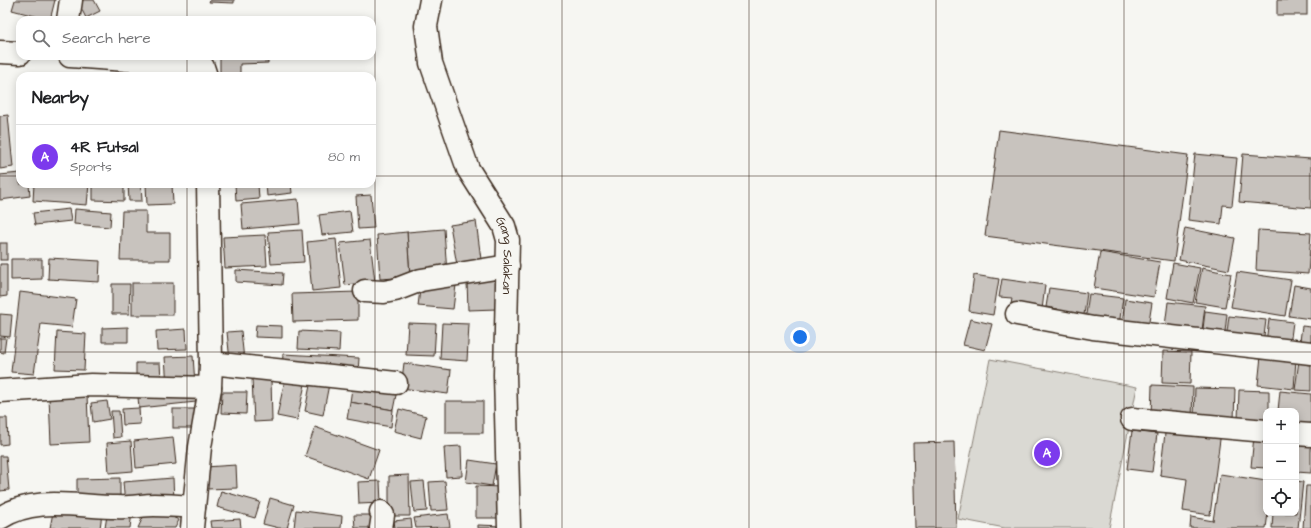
<!DOCTYPE html>
<html lang="en">
<head>
<meta charset="utf-8">
<style>
	body { margin:0; font-family:"Architects Daughter",sans-serif; background:#f6f6f6; color:#202124 }
	.controls { position:absolute; right:12px; bottom:12px; display:grid; overflow:hidden; border-radius:8px; box-shadow:0 2px 10px #0003 }
	.controls button { width:36px; height:36px; display:grid; place-items:center; padding:0; border:0; border-bottom:1px solid #e0e0e0; background:#fff; color:#202124; font:20px sans-serif }
	.you { position:absolute; left:800px; top:337px; width:14px; height:14px; margin:-10px; border:3px solid #fff; border-radius:50%; background:#1a73e8; box-shadow:0 0 0 6px #1a73e833 }
	.badge { display:grid; place-items:center; width:26px; height:26px; border-radius:50%; background:#7c3aed; color:#fff; font-size:13px; font-weight:700 }
	.pin { position:absolute; translate:-50% -50%; border:2px solid #fff; box-shadow:0 1px 4px #0006 }
	.list { margin:0; padding:0; list-style:none }
	h2 { display:flex; justify-content:space-between; align-items:center; height:52px; margin:0; padding:0 16px; font-size:17px }
	h2 small { font-size:13px; font-weight:400; color:#757577 }
	.list li { display:grid; grid-template-columns:26px 1fr auto; gap:12px; align-items:center; box-sizing:border-box; height:64px; padding:0 16px; border-top:1px solid #e0e0e0 }
	.list b { display:block; font-size:15px; white-space:nowrap }
	.list p { margin:0; font-size:13px; white-space:nowrap; color:#757577 }
	.list em { font-size:13px; font-style:normal; color:#757577 }
	.icon { flex:none; width:22px; height:22px; fill:none; stroke:currentColor; stroke-width:2; stroke-linecap:round; stroke-linejoin:round }
	.map { position:relative; flex:none; width:1311px; height:528px; overflow:hidden }
	.search { position:absolute; background:#fff; box-shadow:0 2px 10px #0003; left:16px; top:16px; width:360px; height:44px; display:flex; align-items:center; gap:10px; box-sizing:border-box; padding:0 14px; border-radius:12px; color:#757577; font-size:15px }
	.panel { position:absolute; background:#fff; box-shadow:0 2px 10px #0003; left:16px; top:72px; width:360px; height:116px; border-radius:12px }
	.map>svg:first-child { display:block }
	.green { fill:#dad9d3; stroke:#8a8278 }
	.building { fill:#c8c3be; stroke:#3b2a1e }
	.lines { fill:none; stroke-linecap:round; stroke-linejoin:round }
	.minor-casing { stroke:#3b2a1e; stroke-width:25 }
	.minor { stroke:#f6f6f2; stroke-width:22 }
	.grid { fill:none; stroke:#3b2a1e; stroke-width:1; stroke-opacity:0.55 }
	.labels { text-anchor:middle; dominant-baseline:central; stroke-width:3.5; stroke-linejoin:round; paint-order:stroke }
	.street-label { font-size:13px; fill:#3b2a1e; stroke:#f6f6f2 }
</style>
</head>
<body>
<div class="map">
<svg width="1311" height="528" viewBox="0 0 1311 528">
	<rect width="100%" height="100%" fill="#f6f6f2"/>
	<filter id="ink" filterUnits="userSpaceOnUse"><feTurbulence type="fractalNoise" baseFrequency=".025" numOctaves="2"/><feDisplacementMap in="SourceGraphic" scale="8" xChannelSelector="R" yChannelSelector="G"/><feConvolveMatrix kernelMatrix="1 2 1 2 8 2 1 2 1" color-interpolation-filters="sRGB"/></filter>
	<g filter="url(#ink)">
		<path class="green" d="M990,359L1137,387L1109,528H1005L958,519Z"/>
		<g class="building">
			<path d="M15,0H55L50,20L12,10Z"/>
			<path d="M77,0H94L100,11L86,18Z"/>
			<path d="M210,0H234V3L209,2Z"/>
			<rect x="1277" y="0" width="30" height="15"/>
			<path d="M220,56H268V63L240,64V76H220Z"/>
			<path d="M8,115L13,167L0,169V116Z"/>
			<path d="M999,130L1188,155L1174,261L985,236Z"/>
			<path d="M1195,154L1237,158L1232,206L1223,205L1221,224L1188,220Z"/>
			<path d="M1243,154L1311,159V208L1239,202Z"/>
			<path d="M20,173V184H29L30,196L0,200V175Z"/>
			<path d="M34,184H89L87,205L33,201Z"/>
			<path d="M93,184H124V201L93,200Z"/>
			<path d="M128,184H141L142,201H129Z"/>
			<path d="M146,184H172L173,204L147,205Z"/>
			<path d="M235,184H258L259,199L236,201Z"/>
			<path d="M266,184H291L292,193L267,196Z"/>
			<path d="M371,195L374,228L358,229L356,196Z"/>
			<path d="M298,199L300,224L243,229L241,204Z"/>
			<path d="M69,209L71,221L35,225L33,213Z"/>
			<path d="M75,209L111,212L110,227L74,224Z"/>
			<path d="M122,211H146V233H170V260H120Z"/>
			<path d="M350,211L353,232L322,235L319,215Z"/>
			<path d="M476,221L482,267L458,271L450,225Z"/>
			<path d="M1185,228L1235,238L1229,270L1179,260Z"/>
			<path d="M444,229L447,274L410,277L407,232Z"/>
			<path d="M302,230L304,262L271,264L268,232Z"/>
			<path d="M1258,230L1311,233L1308,274L1256,270Z"/>
			<path d="M407,232L410,277L380,279L377,235Z"/>
			<path d="M265,235L267,266L225,268L223,237Z"/>
			<path d="M336,239L341,288L312,291L307,242Z"/>
			<path d="M370,240L375,282L345,285L340,243Z"/>
			<rect x="0" y="243" width="7" height="17"/>
			<path d="M1100,252L1160,262L1154,297L1094,288Z"/>
			<path d="M49,258L100,261L99,282L48,279Z"/>
			<path d="M11,259H42V279L11,280Z"/>
			<path d="M1173,263L1200,268L1193,303L1167,298Z"/>
			<path d="M0,264H7V296L0,297Z"/>
			<path d="M1202,268L1231,274L1225,307L1195,302Z"/>
			<path d="M236,270L283,273L282,285L236,282Z"/>
			<path d="M1237,272L1291,280L1285,316L1231,307Z"/>
			<path d="M974,275L999,279L993,315L969,311Z"/>
			<path d="M1002,279L1045,285L1042,310L1011,305L1012,298L999,297Z"/>
			<path d="M496,280L497,309L468,310L467,281Z"/>
			<path d="M421,281L456,285L453,309L418,306Z"/>
			<rect x="132" y="283" width="41" height="32"/>
			<path d="M112,284H130L129,314H112Z"/>
			<path d="M1294,285L1311,288V319L1289,316Z"/>
			<path d="M1049,288L1087,293L1083,322L1057,318L1058,309L1046,307Z"/>
			<path d="M20,292L76,299L72,327L41,324L34,374L11,372Z"/>
			<path d="M358,292V320L293,322L292,294Z"/>
			<path d="M1089,294L1123,298L1119,325L1085,321Z"/>
			<path d="M1125,299L1152,303L1148,328L1122,324Z"/>
			<path d="M1168,302L1205,306L1201,339L1164,334Z"/>
			<path d="M1205,311L1227,314L1224,341L1202,338Z"/>
			<path d="M0,314L12,315L10,337L0,336Z"/>
			<path d="M1229,316L1266,320L1263,344L1226,340Z"/>
			<path d="M970,319L992,324L985,350L963,345Z"/>
			<path d="M1269,319L1293,322L1290,345L1266,342Z"/>
			<path d="M408,323L436,324L434,356L406,355Z"/>
			<path d="M442,323L469,324L467,361L440,359Z"/>
			<path d="M256,325L282,326V338L255,337Z"/>
			<path d="M1302,326L1311,327V349L1299,348Z"/>
			<path d="M128,327V342H102V328Z"/>
			<path d="M186,329L187,349L157,350L156,331Z"/>
			<path d="M241,331L244,360L230,361L227,332Z"/>
			<path d="M299,331L340,333L339,351L298,349Z"/>
			<path d="M57,332L86,334L84,370L55,369Z"/>
			<path d="M0,338H6L4,353L0,352Z"/>
			<path d="M1163,351L1191,352L1190,384L1162,383Z"/>
			<path d="M283,354L359,358L358,373L282,369Z"/>
			<path d="M193,356L195,384L167,386L165,357Z"/>
			<path d="M1261,356L1296,359L1294,389L1258,385Z"/>
			<path d="M1299,360L1311,362V391L1295,390Z"/>
			<path d="M136,363H160L161,379H136Z"/>
			<path d="M404,363L451,370L448,394L401,388Z"/>
			<path d="M286,375L306,380L297,420L277,416Z"/>
			<path d="M312,375L330,379L323,415L305,411Z"/>
			<path d="M252,378H271L272,421L254,422Z"/>
			<path d="M353,382L397,390L393,410L350,402Z"/>
			<path d="M1152,385L1193,387L1192,419L1151,417Z"/>
			<path d="M1195,388L1235,389L1234,420L1194,418Z"/>
			<path d="M1239,390L1269,391V411H1266V421L1238,420Z"/>
			<path d="M195,391L196,402L139,408L138,397Z"/>
			<path d="M1280,391L1311,394V431L1296,429V411H1278Z"/>
			<path d="M222,392H247L246,414L221,413Z"/>
			<path d="M87,395L89,442L51,444L49,397Z"/>
			<path d="M107,401L110,419L93,422L91,403Z"/>
			<rect x="446" y="401" width="37" height="32"/>
			<path d="M350,402L393,410L391,427L347,419Z"/>
			<path d="M139,408L140,424L123,425L122,409Z"/>
			<rect x="173" y="409" width="22" height="19"/>
			<path d="M399,409L426,416L421,438L394,431Z"/>
			<path d="M111,411H119L121,437L113,438Z"/>
			<path d="M0,418H7L8,444L0,445Z"/>
			<path d="M1166,425L1221,432L1210,515L1183,511L1187,479L1160,475Z"/>
			<path d="M315,427L379,450L369,479L305,456Z"/>
			<path d="M1132,431L1157,434L1152,472L1127,469Z"/>
			<path d="M1254,436L1266,437V468L1251,467Z"/>
			<path d="M173,437L176,464L136,468L134,441Z"/>
			<path d="M1296,440L1311,442V473L1296,472Z"/>
			<path d="M131,441L133,471L109,473L107,443Z"/>
			<path d="M954,442L956,528H915L913,443Z"/>
			<path d="M461,446L462,476L446,477L444,447Z"/>
			<path d="M0,456H6L9,490L0,491Z"/>
			<path d="M469,460L496,464L492,486L466,482Z"/>
			<path d="M236,465L237,488L206,489L205,467Z"/>
			<path d="M1220,474L1266,481V513H1268L1266,528H1190L1191,517L1213,521Z"/>
			<path d="M409,475L410,516H389V476Z"/>
			<path d="M120,478V500H77V479Z"/>
			<path d="M173,478L174,501L125,505L123,482Z"/>
			<path d="M380,481L381,503L359,504L358,482Z"/>
			<path d="M424,481L427,511L414,512L411,482Z"/>
			<path d="M445,481L448,510L431,511L429,482Z"/>
			<path d="M1296,481L1303,482L1298,528H1272L1273,513H1296Z"/>
			<path d="M476,486L502,487V518H476Z"/>
			<path d="M1306,486H1311V528H1303Z"/>
			<path d="M221,491L260,502L255,518L217,507Z"/>
			<path d="M270,498L294,505L287,528H279L263,524Z"/>
			<path d="M148,506L179,520L175,528H138Z"/>
			<path d="M54,507L102,514L100,528H50Z"/>
			<path d="M108,509L132,512L130,528H105Z"/>
			<path d="M296,510L342,516L341,528H294Z"/>
			<path d="M448,514L450,527L416,528L414,518Z"/>
			<path d="M354,515H375V528H355Z"/>
			<path d="M240,519L241,528H211L210,521Z"/>
			<path d="M411,519L412,528H395L394,521Z"/>
			<path d="M478,525L503,526V528H478Z"/>
		</g>
		<g class="lines">
			<defs>
				<g id="minor">
					<path id="s1" d="M431,0L426,26L431,63L468,169L504,226L508,240L505,375L509,528"/>
					<path d="M68,20L71,0"/>
					<path d="M0,52L20,53"/>
					<path d="M70,56L196,65L203,67L206,76"/>
					<path d="M365,291L384,292L395,290L421,280L508,266"/>
					<path d="M1017,314L1093,328L1311,353"/>
					<path d="M211,363L396,383"/>
					<path d="M0,391L91,385L210,388"/>
					<path d="M1132,419L1266,431"/>
					<path d="M1296,434L1311,435"/>
					<path d="M381,512L383,515L381,528"/>
					<path d="M0,518C35,495 78,507 117,507C130,508 142,505 154,505C167,505 181,506 194,507"/>
					<path d="M192,528L200,447L210,388L211,363L208,184"/>
				</g>
			</defs>
			<use href="#minor" class="minor-casing"/>
			<use href="#minor" class="minor"/>
		</g>
	</g>
	<path class="grid" d="M187,0V20M375,0V528M562,0V528M749,0V528M936,0V528M1124,0V528M187,56V76M0,176H20M372,176H1311M187,184V528M0,352H1311"/>
	<g class="labels">
		<g class="street-label">
			<text stroke="none"><textPath href="#s1" startOffset="273">Gang Salakan</textPath></text>
		</g>
	</g>
</svg>
<div class="controls">
<button>+</button>
<button>−</button>
<button><svg class="icon" aria-label="locate" viewBox="0 0 24 24"><circle cx="12" cy="12" r="6"/><path d="M12 2v4M12 18v4M2 12h4M18 12h4"/></svg></button>
</div>
<div class="you"></div>
<div class="pin badge" style="left:1047px;top:453px">A</div>
<div class="search"><svg class="icon" aria-label="search" viewBox="0 0 24 24"><circle cx="10" cy="10" r="6"/><path d="M15 15l6 6"/></svg>Search here</div>
<section class="panel">
<h2>Nearby<small></small></h2>
<ul class="list">
<li><span class="badge">A</span><div><b>4R Futsal</b><p>Sports</p></div><em>80 m</em></li>
</ul>
</section>
</div>
</body>
</html>
